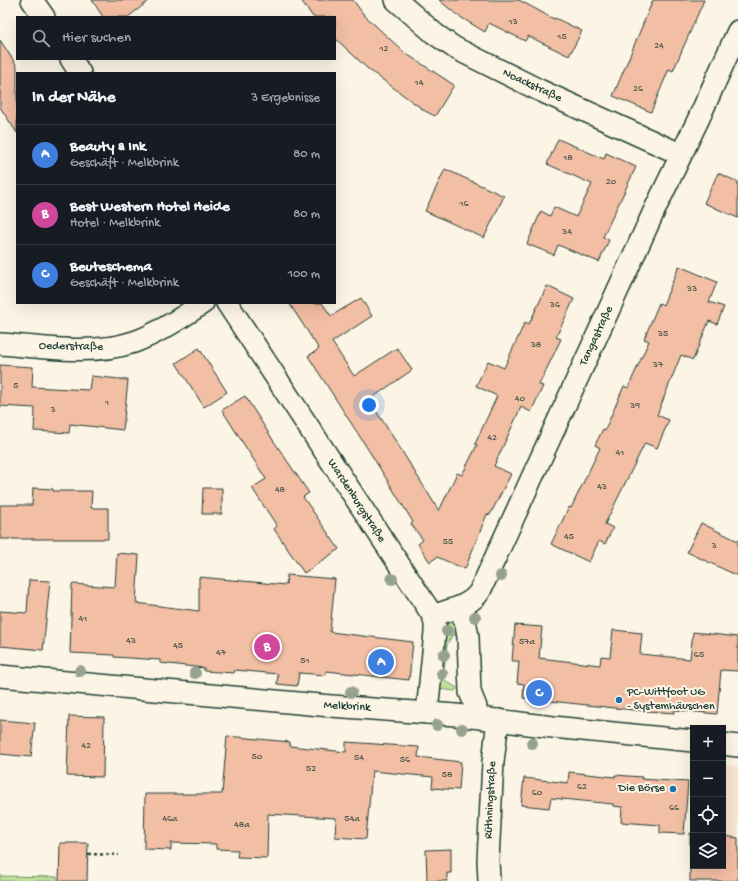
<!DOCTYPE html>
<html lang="de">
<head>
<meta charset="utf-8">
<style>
	body { margin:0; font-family:"Gochi Hand",sans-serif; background:#242831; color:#f1f3f6 }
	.controls { position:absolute; right:12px; bottom:12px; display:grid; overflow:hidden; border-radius:0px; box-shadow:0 4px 16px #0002 }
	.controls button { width:36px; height:36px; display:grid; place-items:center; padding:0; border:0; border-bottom:1px solid #363941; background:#171b24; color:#f1f3f6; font:20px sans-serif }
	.you { position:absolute; left:369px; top:405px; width:14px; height:14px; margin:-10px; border:3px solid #fff; border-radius:50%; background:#1a73e8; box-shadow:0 0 0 6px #1a73e833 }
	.badge { display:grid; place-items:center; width:26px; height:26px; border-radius:50%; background:#2563eb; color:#fff; font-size:13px; font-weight:700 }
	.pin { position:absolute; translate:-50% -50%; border:2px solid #fff; box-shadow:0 1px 4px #0006 }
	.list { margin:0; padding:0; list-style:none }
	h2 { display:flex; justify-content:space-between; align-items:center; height:52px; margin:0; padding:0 16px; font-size:17px }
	h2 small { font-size:13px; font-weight:400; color:#9ea1a6 }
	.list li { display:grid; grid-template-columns:26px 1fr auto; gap:12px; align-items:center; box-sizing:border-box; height:60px; padding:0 16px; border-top:1px solid #363941 }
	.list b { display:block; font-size:15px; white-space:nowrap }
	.list p { margin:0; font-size:13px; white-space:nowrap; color:#9ea1a6 }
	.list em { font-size:13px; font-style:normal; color:#9ea1a6 }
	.icon { flex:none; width:22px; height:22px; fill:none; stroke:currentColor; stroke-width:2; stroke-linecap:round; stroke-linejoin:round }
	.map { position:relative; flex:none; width:738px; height:881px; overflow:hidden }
	.search { position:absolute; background:#171b24; box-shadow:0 4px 16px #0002; left:16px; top:16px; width:320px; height:44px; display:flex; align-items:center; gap:10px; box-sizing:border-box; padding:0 14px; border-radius:0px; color:#9ea1a6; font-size:15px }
	.panel { position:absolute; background:#171b24; box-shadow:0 4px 16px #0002; left:16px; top:72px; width:320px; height:232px; border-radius:0px }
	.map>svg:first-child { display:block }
	.built { fill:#f9e4d2 }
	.green { fill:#c0e29b; stroke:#709068 }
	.building { fill:#f2bea4; stroke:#1f3d34 }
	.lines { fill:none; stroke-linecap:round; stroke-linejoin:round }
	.minor-casing { stroke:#1f3d34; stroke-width:24 }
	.path { stroke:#1f3d34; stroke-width:2.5; stroke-dasharray:3 3; stroke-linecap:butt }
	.minor { stroke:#fcf5e5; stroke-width:21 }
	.tree { fill:#94a28f }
	.poi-dot { fill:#1f6fb2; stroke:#fcf5e5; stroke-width:1.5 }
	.labels { text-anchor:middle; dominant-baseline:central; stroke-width:4; stroke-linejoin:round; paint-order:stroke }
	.number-label { font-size:10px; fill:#545d50 }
	.street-label { font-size:12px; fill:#1f3d34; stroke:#fcf5e5 }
	.poi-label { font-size:12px; fill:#1f3d34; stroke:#fcf5e5; text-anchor:start }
</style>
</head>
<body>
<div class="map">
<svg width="738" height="881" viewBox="0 0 738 881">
	<rect width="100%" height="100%" fill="#fcf5e5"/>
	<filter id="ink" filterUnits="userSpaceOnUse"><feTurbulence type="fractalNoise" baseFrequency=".025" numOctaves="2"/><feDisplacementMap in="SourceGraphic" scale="8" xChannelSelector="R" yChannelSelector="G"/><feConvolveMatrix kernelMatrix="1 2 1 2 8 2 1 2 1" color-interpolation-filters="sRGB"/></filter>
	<g filter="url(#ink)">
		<path class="built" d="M723,765L738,766V881L723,866Z"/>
		<g class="green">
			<path d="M454,618L462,639L453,634L447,644L443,679L457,688L455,691L439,689L446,629L447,625Z"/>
			<path d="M0,876L57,877V881H0Z"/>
		</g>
		<g class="building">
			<path d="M92,0H150L128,17H103Z"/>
			<path d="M301,0H353L364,15L405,53L454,85L435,116L425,111L368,69L335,38V17H313Z"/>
			<path d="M439,0H519L554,19L555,18L582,31L569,56L528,36L525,41L489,23L485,32L457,15Z"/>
			<path d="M653,0H704L673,71L669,69L651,112L613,96Z"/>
			<path d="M0,40L17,66V133L0,107Z"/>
			<path d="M558,139L604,159L606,153L636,167L603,237L609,240L599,262L558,245L554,255L527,244L541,211L550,216L554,207L576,217L592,184L547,164Z"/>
			<path d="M445,169L504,196L484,238L425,211Z"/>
			<path d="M718,173L738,182V218L704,203Z"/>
			<path d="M679,266L717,282L709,302L724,307L717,324L709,321L693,360L681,355L657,415L669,420L657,448L645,443L605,524L613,528L605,544L599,541L589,562L551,544L569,507L571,508L600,448L595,445L603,429L605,430L624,386L628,388L649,341L644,339L659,303L663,305Z"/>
			<path d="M547,286L574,299L556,337L561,339L539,385L543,386L531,412L521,407L494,466L511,474L490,515L487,514L465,569L437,557L430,562L418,544L423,540L411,524L413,522L371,454L308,356L319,349L289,303H322L331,316L361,298L372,316L332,342L354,376L397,348L412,370L369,400L395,440L439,511L457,473L462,475L477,445L475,444L497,396L476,386L488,361L504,368L525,322L529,324Z"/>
			<path d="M199,348L227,392L204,407L176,363Z"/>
			<path d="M0,365L33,367L32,387L89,390L91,376L128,380L123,430L70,424L69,433L34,431L35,408L0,406Z"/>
			<path d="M245,396L273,440L309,493L303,497L339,549L304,573L274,529L277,526L252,488L266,479L222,410Z"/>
			<path d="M33,488L53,489V491H92L91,508H108V539H0V505H32Z"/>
			<path d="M203,488H222V514H202Z"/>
			<path d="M701,523L738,541V576L687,552Z"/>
			<path d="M117,553L139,555L136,603L199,611V577L286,585L287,575L335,579L330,632L413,642L409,680L326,671V675L299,673L297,686L277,684L278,674L235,670L234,673L204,671V668L160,663V660L114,657V655L70,653L72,584L115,587Z"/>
			<path d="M29,580L50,581L43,650L0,646V611L27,613Z"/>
			<path d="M515,625L542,627L539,658L600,665L601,656L610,657L613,630L642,633L640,654L690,659L693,632L738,637V671L721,670L717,714L675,710L674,713L633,710L523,698L524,684L517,683L519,661H512Z"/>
			<path d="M69,716L104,717L103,777L67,776Z"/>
			<path d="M0,720L35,723L31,757L0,754Z"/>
			<path d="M227,736L290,742V746L346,752V742L419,747L418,757L461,762L459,790L432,788L433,777L372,771L366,839L335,837L336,818L268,814L267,858L237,857L238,850L216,849V844L171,843V850L144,849L145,794H222Z"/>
			<path d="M569,772L615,777V775L642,777L641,779L688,782L684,834L660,833V825L621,822L622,807L613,806V804L551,798L549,808L521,805L524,778L568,783Z"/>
			<path d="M690,833H693V866H723V836L738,838V881H690Z"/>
			<path d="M60,843H88L87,881H59Z"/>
			<path d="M451,849V873H447V881H427L426,850Z"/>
		</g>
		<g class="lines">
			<defs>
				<g id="minor">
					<path d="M32,0L44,17"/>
					<path d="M396,0L435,34L455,48L539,90L680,154"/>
					<path d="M71,59L80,73"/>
					<path d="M227,303L433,616L435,623V632L427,713"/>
					<path d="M0,344C43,347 92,356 134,342C157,334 183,317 203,303"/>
					<path d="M460,607L466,625L468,637L470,692L476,707L475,717"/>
					<path d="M433,616C450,609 470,607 480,591L655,209L698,120L738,31"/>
					<path d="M0,676L331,706L456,715L553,727L693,741"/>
					<path d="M723,744L738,746"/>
					<path d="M489,881L488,860L493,762L498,720"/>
				</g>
			</defs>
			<use href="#minor" class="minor-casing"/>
			<path class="path" d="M88,854L119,855"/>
			<use href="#minor" class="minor"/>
		</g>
		<g class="tree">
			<circle cx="501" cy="576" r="6"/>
			<circle cx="392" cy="579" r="6"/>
			<circle cx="475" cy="617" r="6"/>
			<circle cx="447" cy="631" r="6"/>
			<circle cx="444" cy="655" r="6"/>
			<circle cx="80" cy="671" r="6"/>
			<circle cx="195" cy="673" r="6"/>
			<circle cx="442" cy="674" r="6"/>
			<circle cx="351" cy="692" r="6"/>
			<circle cx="437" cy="725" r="6"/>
			<circle cx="462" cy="729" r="6"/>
			<circle cx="532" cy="743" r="6"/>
		</g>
	</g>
	<g class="poi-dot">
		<circle cx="619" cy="700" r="4"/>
		<circle cx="673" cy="789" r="4"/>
	</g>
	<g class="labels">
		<g class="number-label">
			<text x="513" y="22">13</text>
			<text x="562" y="37">15</text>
			<text x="659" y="46">24</text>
			<text x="384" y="49">12</text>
			<text x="419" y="83">14</text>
			<text x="638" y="89">26</text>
			<text x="568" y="158">18</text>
			<text x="611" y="182">20</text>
			<text x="464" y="204">16</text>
			<text x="567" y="232">34</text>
			<text x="692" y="289">33</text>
			<text x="555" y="305">36</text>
			<text x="663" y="334">35</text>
			<text x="536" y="345">38</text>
			<text x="658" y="365">37</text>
			<text x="16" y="386">5</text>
			<text x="520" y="399">40</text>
			<text x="107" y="403">1</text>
			<text x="635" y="406">39</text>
			<text x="53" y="410">3</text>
			<text x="492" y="438">42</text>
			<text x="620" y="453">41</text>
			<text x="602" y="487">43</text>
			<text x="280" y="490">48</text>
			<text x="569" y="537">45</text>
			<text x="448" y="542">55</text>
			<text x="714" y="546">3</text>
			<text x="83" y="619">41</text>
			<text x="131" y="641">43</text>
			<text x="527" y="642">57a</text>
			<text x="178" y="646">45</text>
			<text x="221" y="653">47</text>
			<text x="699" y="655">65</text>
			<text x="305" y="661">51</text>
			<text x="86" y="746">42</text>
			<text x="257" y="757">50</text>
			<text x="359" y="758">54</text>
			<text x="405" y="760">56</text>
			<text x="311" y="769">52</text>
			<text x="447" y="775">58</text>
			<text x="582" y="787">62</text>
			<text x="537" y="793">60</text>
			<text x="674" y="808">66</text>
			<text x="170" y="819">46a</text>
			<text x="352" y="819">54a</text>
			<text x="242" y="825">48a</text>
		</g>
		<g class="street-label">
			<text transform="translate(532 86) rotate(25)">Noackstraße</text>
			<text transform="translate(597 336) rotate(-65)">Tangastraße</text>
			<text transform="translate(71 347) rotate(1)">Oederstraße</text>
			<text transform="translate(356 501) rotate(57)">Wardenburgstraße</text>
			<text transform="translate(347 707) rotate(3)">Melkbrink</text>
			<text transform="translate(491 800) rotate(-87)">Rüthningstraße</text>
		</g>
		<g class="poi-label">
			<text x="627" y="693">PC-Wittfoot UG<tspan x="627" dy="14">- Systemhäuschen</tspan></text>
			<text x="665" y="789" text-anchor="end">Die Börse</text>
		</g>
	</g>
</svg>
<div class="controls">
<button>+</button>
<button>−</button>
<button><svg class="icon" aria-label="locate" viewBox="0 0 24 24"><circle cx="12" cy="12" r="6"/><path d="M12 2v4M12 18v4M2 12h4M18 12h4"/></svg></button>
<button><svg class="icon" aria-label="layers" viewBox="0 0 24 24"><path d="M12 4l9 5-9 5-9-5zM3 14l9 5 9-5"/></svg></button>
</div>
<div class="you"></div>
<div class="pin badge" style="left:381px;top:662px;background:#3f7fe0">A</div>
<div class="pin badge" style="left:267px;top:647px;background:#d1479c">B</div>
<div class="pin badge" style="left:539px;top:693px;background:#3f7fe0">C</div>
<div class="search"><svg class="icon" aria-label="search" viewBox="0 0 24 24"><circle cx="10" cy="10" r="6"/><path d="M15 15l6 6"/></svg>Hier suchen</div>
<section class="panel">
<h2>In der Nähe<small>3 Ergebnisse</small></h2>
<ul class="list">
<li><span class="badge" style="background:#3f7fe0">A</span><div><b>Beauty &amp; Ink</b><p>Geschäft · Melkbrink</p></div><em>80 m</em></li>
<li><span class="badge" style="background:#d1479c">B</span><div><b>Best Western Hotel Heide</b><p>Hotel · Melkbrink</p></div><em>80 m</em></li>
<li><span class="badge" style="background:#3f7fe0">C</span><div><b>Beuteschema</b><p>Geschäft · Melkbrink</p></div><em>100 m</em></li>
</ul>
</section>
</div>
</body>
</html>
